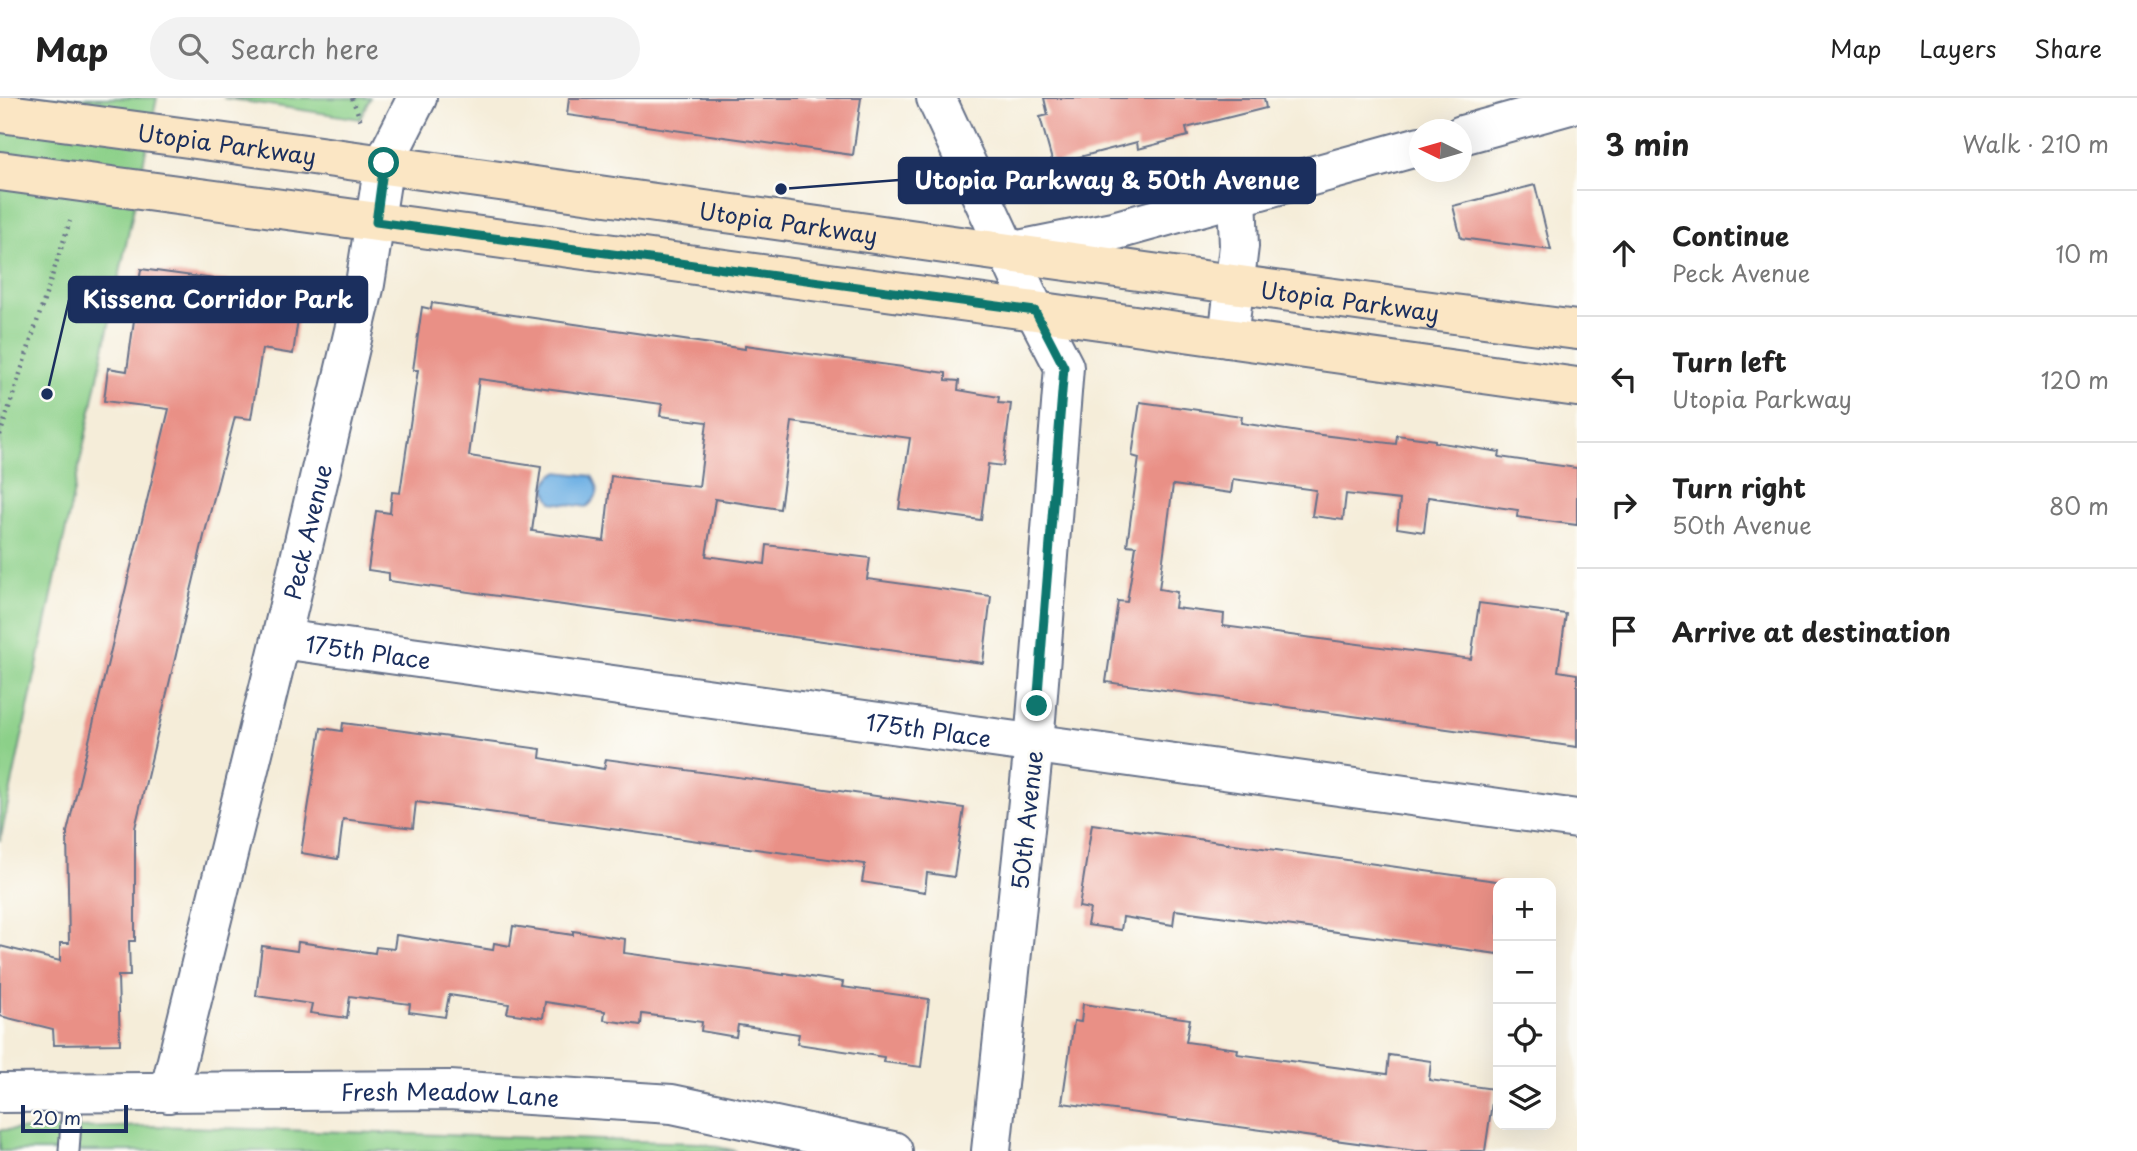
<!DOCTYPE html>
<html lang="en">
<head>
<meta charset="utf-8">
<style>
	body { margin:0; font-family:"Playpen Sans",sans-serif; background:#f2f2f2; color:#222 }
	.controls { position:absolute; right:21px; bottom:21px; display:grid; overflow:hidden; border-radius:14px; box-shadow:0 7px 28px #0002 }
	.controls button { width:63px; height:63px; display:grid; place-items:center; padding:0; border:0; border-bottom:2px solid #e0e0e0; background:#fff; color:#222; font:35px sans-serif }
	.compass { position:absolute; left:1409px; top:21px; width:63px; height:63px; border-radius:50%; background:#fff; box-shadow:0 7px 28px #0002; rotate:275deg }
	.scale { position:absolute; left:21px; bottom:18px; width:107px; box-sizing:border-box; padding-left:7px; border:4px solid #1b2f5e; border-top:0; font-size:19px; line-height:24px; white-space:nowrap; color:#1b2f5e; -webkit-text-stroke:5px #fdfcf7; paint-order:stroke }
	.stop { position:absolute; width:21px; height:21px; margin:-16px; border:5px solid #0f766e; border-radius:50%; background:#fff }
	.stop.end { background:#0f766e; border-color:#fff; box-shadow:0 2px 7px #0008 }
	.list { margin:0; padding:0; list-style:none }
	h2 { display:flex; justify-content:space-between; align-items:center; height:91px; margin:0; padding:0 28px; font-size:30px }
	h2 small { font-size:23px; font-weight:400; color:#767676 }
	.list li { display:grid; grid-template-columns:46px 1fr auto; gap:21px; align-items:center; box-sizing:border-box; height:126px; padding:0 28px; border-top:2px solid #e0e0e0 }
	.list b { display:block; font-size:26px; white-space:nowrap }
	.list p { margin:0; font-size:23px; white-space:nowrap; color:#767676 }
	.list em { font-size:23px; font-style:normal; color:#767676 }
	.icon { flex:none; width:38px; height:38px; fill:none; stroke:currentColor; stroke-width:2; stroke-linecap:round; stroke-linejoin:round }
	.map { position:relative; flex:none; width:1577px; height:1053px; overflow:hidden }
	header { display:flex; align-items:center; gap:42px; box-sizing:border-box; height:98px; padding:0 35px; background:#fff; border-bottom:2px solid #e0e0e0 }
	header strong { font-size:33px }
	nav { display:flex; gap:38px; margin-inline-start:auto; font-size:24px }
	.search { width:490px; height:63px; background:#f2f2f2; display:flex; align-items:center; gap:18px; box-sizing:border-box; padding:0 24px; border-radius:38px; color:#767676; font-size:26px }
	main { display:flex }
	aside { flex:1; background:#fff }
	.map>svg:first-child { display:block }
	.green { fill:#8cd089; stroke:#548074; stroke-width:2 }
	.water { fill:#70b1e4; stroke:#4670a1; stroke-width:2 }
	.building { fill:#e99086; fill-rule:evenodd }
	.lines { fill:none; stroke-linecap:round; stroke-linejoin:round }
	.service-casing { stroke:#677289; stroke-width:23 }
	.minor-casing { stroke:#677289; stroke-width:42 }
	.secondary-casing { stroke:#677289; stroke-width:42 }
	.path { stroke:#677289; stroke-width:4.5; stroke-dasharray:2 5; stroke-linecap:butt }
	.service { stroke:#fff; stroke-width:19 }
	.minor { stroke:#fff; stroke-width:38 }
	.secondary { stroke:#fbe6c4; stroke-width:38 }
	.route { stroke:#0f766e; stroke-width:9 }
	.labels { text-anchor:middle; dominant-baseline:central; stroke-width:6; stroke-linejoin:round; paint-order:stroke }
	.street-label { font-size:23px; fill:#1b2f5e; stroke:#fdfcf7 }
	.leader { fill:none; stroke:#1b2f5e; stroke-width:2.5 }
	.callout-dot { fill:#1b2f5e; stroke:#fdfcf7; stroke-width:2.5 }
	.callout { fill:#1b2f5e; stroke:#1b2f5e; stroke-width:2.5 }
	.callout-label { font-size:24px; text-anchor:middle; font-weight:bold; fill:#fff }
</style>
</head>
<body>
<header>
<strong>Map</strong>
<div class="search"><svg class="icon" aria-label="search" viewBox="0 0 24 24"><circle cx="10" cy="10" r="6"/><path d="M15 15l6 6"/></svg>Search here</div>
<nav><a>Map</a><a>Layers</a><a>Share</a></nav>
</header>
<main>
<div class="map">
<svg width="1577" height="1053" viewBox="0 0 1577 1053">
	<rect width="100%" height="100%" fill="#fdfcf7"/>
	<filter id="ink" filterUnits="userSpaceOnUse"><feTurbulence type="fractalNoise" baseFrequency=".0143" numOctaves="2"/><feDisplacementMap in="SourceGraphic" scale="14" xChannelSelector="R" yChannelSelector="G"/><feConvolveMatrix kernelMatrix="1 2 1 2 8 2 1 2 1" color-interpolation-filters="sRGB"/></filter>
	<filter id="wash" filterUnits="userSpaceOnUse"><feTurbulence type="fractalNoise" baseFrequency=".00686" numOctaves="4" result="noise"/><feDisplacementMap in="SourceGraphic" scale="28" xChannelSelector="R" yChannelSelector="G"/><feGaussianBlur stdDeviation="1.57" result="paint"/><feColorMatrix in="noise" values="0 0 0 0 0 0 0 0 0 0 0 0 0 0 0 0 0 1.4 0 .05"/><feComposite in="paint" operator="in"/></filter>
	<g filter="url(#wash)">
		<rect width="100%" height="100%" fill="#f5edd9"/>
		<g class="green">
			<path d="M0,0H157L0,743Z"/>
			<path d="M223,0H370L360,21Z"/>
			<path d="M154,1028L700,1045L736,1053H0V1032Z"/>
		</g>
		<path class="water" d="M557,374L592,378C601,391 599,398 587,409L552,404C543,391 544,383 557,374Z"/>
		<g id="blocks">
			<g class="building">
				<path d="M569,0H861L853,57L567,17Z"/>
				<path d="M1044,0H1264L1266,10L1186,30L1188,38L1138,51L1137,44L1053,66L1040,19L1048,17Z"/>
				<path d="M1535,87L1551,152L1461,140L1453,108Z"/>
				<path d="M141,171L302,193L293,256L262,251L251,321L235,319L204,438L135,730V843H129L130,878H118L120,946L54,947L53,931L0,918V848L60,863V845H69L67,734L169,311L104,303L108,270L127,273Z"/>
				<path d="M432,205L745,251V247L946,275V282L959,283L958,292L999,299L998,305L1011,306L1003,368L988,366L981,422L899,411L910,340L792,324L780,411L715,401L706,458L765,466L767,447L870,460L867,481L991,498L983,565L389,483V475L368,472L376,413L390,415L392,394L400,395L418,272H413L422,209L431,211ZM479,281L662,306L660,318L707,324L699,389L611,378L604,443L532,433L541,369L469,358Z"/>
				<path d="M1140,304L1242,318L1241,325L1305,335L1396,346L1397,337L1435,342V344L1500,354L1499,359L1577,370V427L1517,419L1518,412L1428,399L1424,434L1397,430L1400,402L1346,396L1343,422L1312,418L1316,392L1233,381L1231,395L1173,387L1159,491L1177,494L1175,510L1224,516L1223,528L1471,561L1479,505L1566,516L1558,573L1577,576V649L1106,584L1118,503L1127,504L1136,448L1127,447L1139,360L1132,358Z"/>
				<path d="M343,625L541,651L540,660L604,671L606,661L964,710L954,779L927,775L925,794L862,784L865,766L416,704L413,730L343,721L338,761L301,755L321,630L342,633Z"/>
				<path d="M1092,726L1510,785H1498V856L1175,812L1173,827L1123,819L1121,832L1087,827L1090,811L1079,809Z"/>
				<path d="M513,828L573,837V833L625,841L624,855L784,877V875L843,884L842,889L929,901L921,969L883,964L884,959L797,946L799,936L738,927L736,939L701,933L702,924L642,916L641,927L604,922L605,913L545,904L543,920L507,915L509,906L449,897L445,919L409,914L410,906L350,898L347,920L310,915L312,906L256,898L262,848L297,853L298,844L375,855L376,849L394,851L396,837L493,852L494,845L510,848Z"/>
				<path d="M1083,906L1190,921L1186,944L1238,951L1237,956L1387,976L1389,957L1431,963L1429,982L1494,991L1485,1053H1416L1062,1005L1074,923L1081,924Z"/>
			</g>
		</g>
	</g>
	<g filter="url(#ink)">
		<use href="#blocks" fill-opacity="0" stroke="#677289" stroke-width="2"/>
		<g class="lines">
			<defs>
				<path id="service" d="M69,1053L73,995"/>
				<g id="minor">
					<path d="M936,0L1035,213L1064,269L1034,646L991,1053"/>
					<path d="M1462,37L1577,5"/>
					<path d="M1013,153L1117,132L1420,48"/>
					<path d="M1228,240L1239,148L1237,97"/>
					<path id="s1" d="M281,541L1577,721"/>
					<path id="s2" d="M0,995L449,992L672,1006L893,1053"/>
					<path id="s3" d="M169,995L281,541L365,186L384,65L417,0"/>
				</g>
				<g id="secondary">
					<path id="s4" d="M0,15C526,83 1051,165 1577,232"/>
					<path d="M0,73L1035,213L1577,289"/>
				</g>
			</defs>
			<use href="#service" class="service-casing"/>
			<use href="#minor" class="minor-casing"/>
			<use href="#secondary" class="secondary-casing"/>
			<g class="path">
				<path d="M352,0L362,26"/>
				<path d="M0,337L70,123"/>
			</g>
			<use href="#service" class="service"/>
			<use href="#minor" class="minor"/>
			<use href="#secondary" class="secondary"/>
		</g>
	</g>
	<g class="lines" filter="url(#ink)">
		<path class="route" d="M384,65L376,124L1035,213L1064,269L1037,608"/>
	</g>
	<g class="labels">
		<g class="street-label">
			<text stroke="none"><textPath href="#s4" startOffset="229">Utopia Parkway</textPath></text>
			<text stroke="none"><textPath href="#s4" startOffset="796">Utopia Parkway</textPath></text>
			<text stroke="none"><textPath href="#s4" startOffset="1363">Utopia Parkway</textPath></text>
			<text stroke="none"><textPath href="#s3" startOffset="578">Peck Avenue</textPath></text>
			<text stroke="none"><textPath href="#s1" startOffset="88">175th Place</textPath></text>
			<text stroke="none"><textPath href="#s1" startOffset="654">175th Place</textPath></text>
			<text transform="translate(1026 722) rotate(-84)">50th Avenue</text>
			<text stroke="none"><textPath href="#s2" startOffset="450">Fresh Meadow Lane</textPath></text>
		</g>
	</g>
	<path class="leader" d="M781 91L899 82M47 296L69 202"/>
	<g class="callout-dot">
		<circle cx="781" cy="91" r="7"/>
		<circle cx="47" cy="296" r="7"/>
	</g>
	<g class="callout">
		<rect x="899" y="60" width="416" height="45" rx="7"/>
		<rect x="69" y="179" width="298" height="45" rx="7"/>
	</g>
	<g class="callout-label">
		<text x="1107" y="91">Utopia Parkway &amp; 50th Avenue</text>
		<text x="218" y="210">Kissena Corridor Park</text>
	</g>
</svg>
<div class="controls">
<button>+</button>
<button>−</button>
<button><svg class="icon" aria-label="locate" viewBox="0 0 24 24"><circle cx="12" cy="12" r="6"/><path d="M12 2v4M12 18v4M2 12h4M18 12h4"/></svg></button>
<button><svg class="icon" aria-label="layers" viewBox="0 0 24 24"><path d="M12 4l9 5-9 5-9-5zM3 14l9 5 9-5"/></svg></button>
</div>
<svg class="compass" viewBox="-18 -18 36 36"><path d="M0-13l5 13h-10z" fill="#e53935"/><path d="M0 13l5-13h-10z" fill="#767676"/></svg>
<div class="scale">20 m</div>
<div class="stop" style="left:384px;top:65px"></div>
<div class="stop end" style="left:1037px;top:608px"></div>
</div>
<aside>
<h2>3 min<small>Walk · 210 m</small></h2>
<ul class="list">
<li><svg class="icon" aria-label="ahead" viewBox="0 0 24 24"><path d="M12 20V5M6 11l6-6 6 6"/></svg><div><b>Continue</b><p>Peck Avenue</p></div><em>10 m</em></li>
<li><svg class="icon" aria-label="left" viewBox="0 0 24 24"><path d="M17 20v-9H6M10 6l-5 5 5 5"/></svg><div><b>Turn left</b><p>Utopia Parkway</p></div><em>120 m</em></li>
<li><svg class="icon" aria-label="right" viewBox="0 0 24 24"><path d="M7 20v-9h11M14 6l5 5-5 5"/></svg><div><b>Turn right</b><p>50th Avenue</p></div><em>80 m</em></li>
<li><svg class="icon" aria-label="arrive" viewBox="0 0 24 24"><path d="M6 21V4h12l-3 4 3 4H6"/></svg><div><b>Arrive at destination</b></div></li>
</ul>
</aside>
</main>
</body>
</html>
